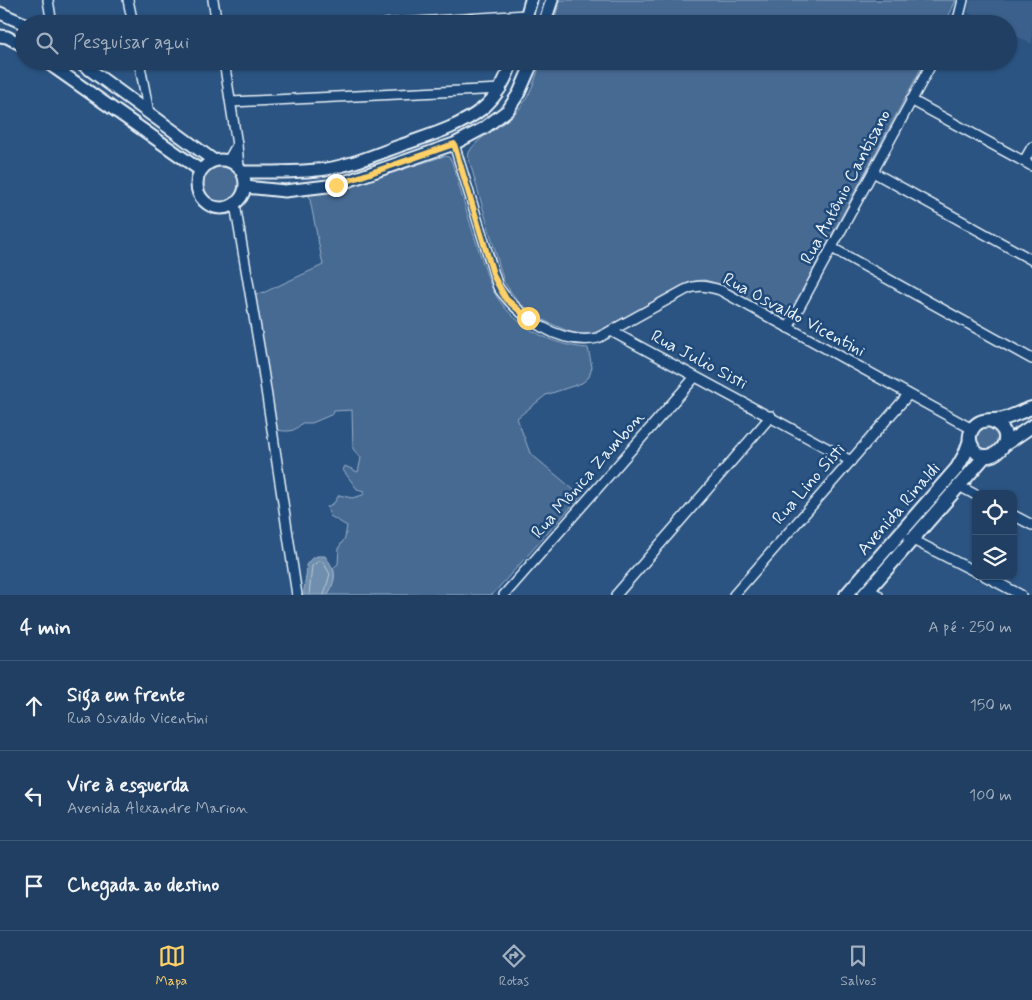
<!DOCTYPE html>
<html lang="pt">
<head>
<meta charset="utf-8">
<style>
	body { margin:0; font-family:Mynerve,sans-serif; background:#2d4a6b; color:#f1f3f6 }
	.controls { position:absolute; right:15px; bottom:15px; display:grid; overflow:hidden; border-radius:10px; box-shadow:0 1px 4px #0004 }
	.controls button { width:45px; height:45px; display:grid; place-items:center; padding:0; border:0; border-bottom:1px solid #3d5877; background:#203f62; color:#f1f3f6; font:25px sans-serif }
	.stop { position:absolute; width:15px; height:15px; margin:-11px; border:4px solid #ffd166; border-radius:50%; background:#fff }
	.stop.end { background:#ffd166; border-color:#fff; box-shadow:0 1px 5px #0008 }
	.list { margin:0; padding:0; list-style:none }
	h2 { display:flex; justify-content:space-between; align-items:center; height:65px; margin:0; padding:0 20px; font-size:21px }
	h2 small { font-size:16px; font-weight:400; color:#a2afbe }
	.list li { display:grid; grid-template-columns:32px 1fr auto; gap:15px; align-items:center; box-sizing:border-box; height:90px; padding:0 20px; border-top:1px solid #3d5877 }
	.list b { display:block; font-size:19px; white-space:nowrap }
	.list p { margin:0; font-size:16px; white-space:nowrap; color:#a2afbe }
	.list em { font-size:16px; font-style:normal; color:#a2afbe }
	.icon { flex:none; width:28px; height:28px; fill:none; stroke:currentColor; stroke-width:2; stroke-linecap:round; stroke-linejoin:round }
	.map { position:relative; flex:none; width:1032px; height:595px; overflow:hidden }
	.search { position:absolute; background:#203f62; box-shadow:0 1px 4px #0004; left:15px; right:15px; top:15px; height:55px; display:flex; align-items:center; gap:12px; box-sizing:border-box; padding:0 18px; border-radius:28px; color:#a2afbe; font-size:19px }
	.sheet { height:335px; background:#203f62 }
	nav { display:flex; justify-content:space-around; align-items:center; box-sizing:border-box; height:70px; border-top:1px solid #3d5877; background:#203f62; font-size:14px; color:#a2afbe }
	nav a { display:grid; justify-items:center; gap:2px }
	nav .on { color:#ffd166 }
	.map>svg:first-child { display:block }
	.built { fill:#3a608b }
	.green { fill:#476b93; stroke:#98aec6 }
	.water { fill:#708ead; stroke:#a0b6cb }
	.lines { fill:none; stroke-linecap:round; stroke-linejoin:round }
	.shore { stroke:#b8c9da; stroke-width:1 }
	.minor-casing { stroke:#e8f1f8; stroke-width:12 }
	.tertiary-casing { stroke:#e8f1f8; stroke-width:15 }
	.secondary-casing { stroke:#e8f1f8; stroke-width:16 }
	.minor { stroke:#1f4a7a; stroke-width:9 }
	.tertiary { stroke:#1f4a7a; stroke-width:11 }
	.secondary { stroke:#1f4a7a; stroke-width:12 }
	.route { stroke:#ffd166; stroke-width:6 }
	.labels { text-anchor:middle; dominant-baseline:central; stroke-width:5; stroke-linejoin:round; paint-order:stroke }
	.street-label { font-size:18px; fill:#e8f1f8; stroke:#1f4a7a }
</style>
</head>
<body>
<div class="map">
<svg width="1032" height="595" viewBox="0 0 1032 595">
	<rect width="100%" height="100%" fill="#2b5482"/>
	<filter id="ink" filterUnits="userSpaceOnUse"><feTurbulence type="fractalNoise" baseFrequency=".02" numOctaves="2"/><feDisplacementMap in="SourceGraphic" scale="10" xChannelSelector="R" yChannelSelector="G"/><feConvolveMatrix kernelMatrix="1 2 1 2 8 2 1 2 1" color-interpolation-filters="sRGB"/></filter>
	<g filter="url(#ink)">
		<path class="built" d="M970,0H1032V44L1008,32V24H991L968,13Z"/>
		<g class="green">
			<path d="M560,0H956L945,24H553Z"/>
			<path d="M541,61H925L790,313L779,318C762,309 721,282 704,280C696,280 689,283 681,286L605,328L593,333L583,334L570,332L545,321L519,303L504,282L468,156C471,139 508,124 521,107C531,94 536,77 541,61Z"/>
			<path d="M444,156L449,157L452,162C461,193 470,224 480,254C485,269 489,284 497,297C516,327 553,346 588,348L592,367L589,377L582,383L546,395L517,418L530,453L581,496L492,595H328C332,586 337,577 333,568L338,564L339,547L345,538L347,526L330,516L327,507L334,503L339,495L352,498L363,495L364,491L357,489L343,470L345,466L358,472L361,458L353,449L352,410L334,411L333,414L312,423H302C294,432 289,432 277,430L255,294L265,292L323,265L309,195L346,188Z"/>
			<circle cx="221" cy="184" r="20"/>
			<circle cx="987" cy="438" r="12"/>
		</g>
		<path class="water" d="M317,556H325C337,572 336,577 328,595H304C303,585 308,575 306,565L311,559Z"/>
		<g class="lines">
			<path class="shore" d="M309,595L312,566L319,561L323,562L330,574L324,595"/>
			<defs>
				<g id="minor">
					<path d="M48,0L52,24"/>
					<path d="M128,0L133,24"/>
					<path d="M213,0L217,24"/>
					<path d="M385,24L527,15"/>
					<path d="M955,24L959,16L963,0"/>
					<path d="M139,61L149,113"/>
					<path d="M224,61L237,145L239,167"/>
					<path d="M911,100L1032,166"/>
					<path d="M231,102L501,89"/>
					<path d="M454,144L498,287C519,317 560,346 598,338L685,290C697,284 706,286 720,290L972,429"/>
					<path d="M228,161L237,145"/>
					<path d="M1024,161L1032,147"/>
					<path d="M873,172L1032,260"/>
					<path d="M235,204L263,370L297,595"/>
					<path d="M832,248L1032,359"/>
					<path d="M788,328L933,61"/>
					<path d="M611,331L851,461"/>
					<path d="M959,486L976,495"/>
					<path d="M1013,515L1032,525"/>
					<path d="M909,538L976,572"/>
					<path d="M985,576L1021,595"/>
					<path d="M869,590L878,595"/>
					<path d="M504,595L695,377"/>
					<path d="M616,595L771,416"/>
					<path d="M734,595L908,395"/>
				</g>
				<g id="tertiary">
					<path d="M0,13L25,24"/>
					<path d="M524,24L531,0"/>
					<path d="M544,24L552,0"/>
					<path d="M0,36L7,37L24,46"/>
					<path d="M45,61L200,170"/>
					<path d="M78,61L213,160"/>
					<circle cx="221" cy="184" r="24"/>
					<path d="M242,172C270,172 298,173 326,169C351,165 375,155 399,146C427,136 458,128 482,109C498,96 506,80 512,61"/>
					<path d="M245,187L285,191L336,185L454,144L484,128L508,110L519,93L533,61"/>
				</g>
				<g id="secondary">
					<path d="M992,421C1026,437 985,474 972,446C969,441 969,435 972,430C973,427 976,424 980,422C987,419 995,421 1003,419C1013,416 1022,411 1032,408"/>
					<path d="M1004,445L1032,426"/>
					<path d="M846,595L957,468L965,454L970,440"/>
					<path d="M864,595L985,456"/>
				</g>
			</defs>
			<use href="#minor" class="minor-casing"/>
			<use href="#tertiary" class="tertiary-casing"/>
			<use href="#secondary" class="secondary-casing"/>
			<use href="#minor" class="minor"/>
			<use href="#tertiary" class="tertiary"/>
			<use href="#secondary" class="secondary"/>
		</g>
	</g>
	<g class="lines" filter="url(#ink)">
		<path class="route" d="M336,185L454,144L494,277L506,299L528,318"/>
	</g>
	<g class="labels">
		<g class="street-label">
			<text transform="translate(846 187) rotate(-62)">Rua Antônio Cantisano</text>
			<text transform="translate(794 315) rotate(28)">Rua Osvaldo Vicentini</text>
			<text transform="translate(699 360) rotate(28)">Rua Julio Sisti</text>
			<text transform="translate(588 475) rotate(-49)">Rua Mônica Zambon</text>
			<text transform="translate(809 484) rotate(-49)">Rua Lino Sisti</text>
			<text transform="translate(899 509) rotate(-49)">Avenida Rinaldi</text>
		</g>
	</g>
</svg>
<div class="controls">
<button><svg class="icon" aria-label="locate" viewBox="0 0 24 24"><circle cx="12" cy="12" r="6"/><path d="M12 2v4M12 18v4M2 12h4M18 12h4"/></svg></button>
<button><svg class="icon" aria-label="layers" viewBox="0 0 24 24"><path d="M12 4l9 5-9 5-9-5zM3 14l9 5 9-5"/></svg></button>
</div>
<div class="stop" style="left:528px;top:318px"></div>
<div class="stop end" style="left:336px;top:185px"></div>
<div class="search"><svg class="icon" aria-label="search" viewBox="0 0 24 24"><circle cx="10" cy="10" r="6"/><path d="M15 15l6 6"/></svg>Pesquisar aqui</div>
</div>
<section class="sheet">
<h2>4 min<small>A pé · 250 m</small></h2>
<ul class="list">
<li><svg class="icon" aria-label="ahead" viewBox="0 0 24 24"><path d="M12 20V5M6 11l6-6 6 6"/></svg><div><b>Siga em frente</b><p>Rua Osvaldo Vicentini</p></div><em>150 m</em></li>
<li><svg class="icon" aria-label="left" viewBox="0 0 24 24"><path d="M17 20v-9H6M10 6l-5 5 5 5"/></svg><div><b>Vire à esquerda</b><p>Avenida Alexandre Marion</p></div><em>100 m</em></li>
<li><svg class="icon" aria-label="arrive" viewBox="0 0 24 24"><path d="M6 21V4h12l-3 4 3 4H6"/></svg><div><b>Chegada ao destino</b></div></li>
</ul>
</section>
<nav>
<a class="on"><svg class="icon" aria-label="map" viewBox="0 0 24 24"><path d="M3 6l6-2 6 2 6-2v14l-6 2-6-2-6 2zM9 4v14M15 6v14"/></svg>Mapa</a>
<a><svg class="icon" aria-label="directions" viewBox="0 0 24 24"><path d="M12 3l9 9-9 9-9-9zM9 14v-3h6M13 9l2 2-2 2"/></svg>Rotas</a>
<a><svg class="icon" aria-label="saved" viewBox="0 0 24 24"><path d="M7 4h10v16l-5-4-5 4z"/></svg>Salvos</a>
</nav>
</body>
</html>
